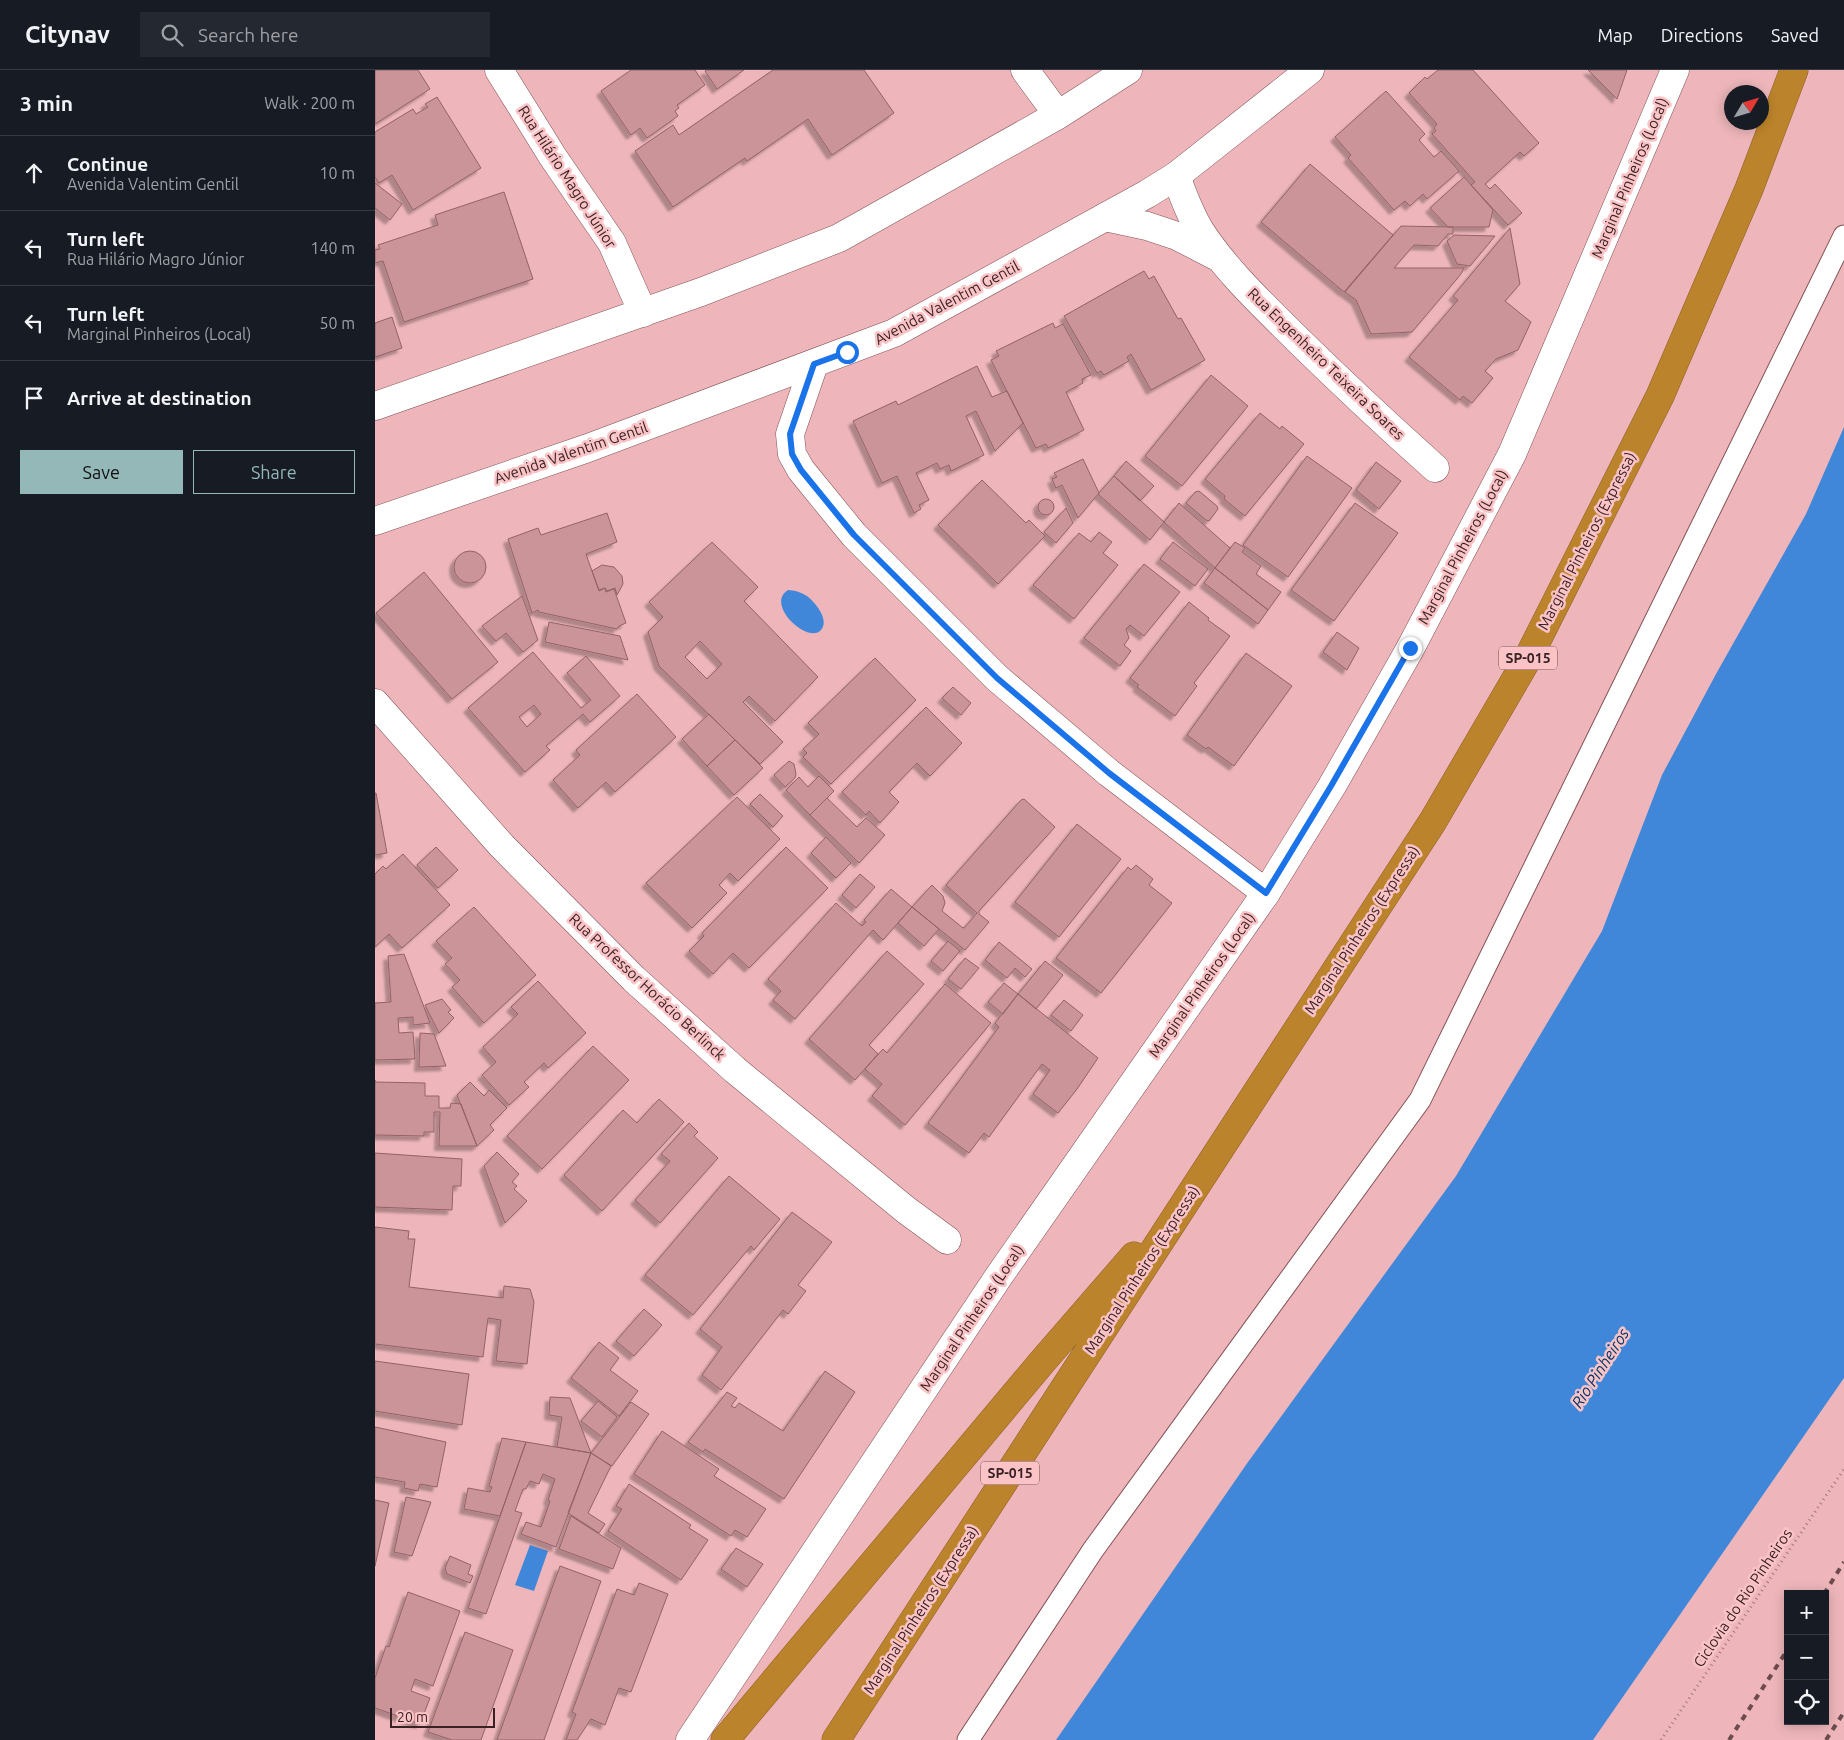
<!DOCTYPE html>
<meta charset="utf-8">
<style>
:root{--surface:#171b24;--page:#242831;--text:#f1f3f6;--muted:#9ea1a6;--line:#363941;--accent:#94b7b8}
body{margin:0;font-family:Ubuntu,sans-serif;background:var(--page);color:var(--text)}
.controls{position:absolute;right:15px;bottom:15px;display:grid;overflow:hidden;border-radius:0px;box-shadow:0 2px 12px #0003}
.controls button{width:45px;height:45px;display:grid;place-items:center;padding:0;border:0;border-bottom:1px solid var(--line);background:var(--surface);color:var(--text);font:25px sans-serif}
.compass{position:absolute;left:1349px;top:15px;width:45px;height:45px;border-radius:50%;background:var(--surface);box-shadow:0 2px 12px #0003;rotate:52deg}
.scale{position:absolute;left:15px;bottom:12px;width:105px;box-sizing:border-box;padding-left:5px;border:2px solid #382224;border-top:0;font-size:14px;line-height:18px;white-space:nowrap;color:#382224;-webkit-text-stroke:4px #fbc3c6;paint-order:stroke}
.stop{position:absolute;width:15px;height:15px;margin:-11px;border:4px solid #1a73e8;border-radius:50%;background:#fff}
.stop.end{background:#1a73e8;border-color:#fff;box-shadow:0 1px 5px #0008}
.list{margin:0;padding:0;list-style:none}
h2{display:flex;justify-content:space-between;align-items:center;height:65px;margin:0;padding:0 20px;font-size:21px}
h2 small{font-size:16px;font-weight:400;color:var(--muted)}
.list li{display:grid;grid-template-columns:32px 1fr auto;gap:15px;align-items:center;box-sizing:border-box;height:75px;padding:0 20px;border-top:1px solid var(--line)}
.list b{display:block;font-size:19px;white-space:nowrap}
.list p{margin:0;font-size:16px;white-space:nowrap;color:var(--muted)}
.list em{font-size:16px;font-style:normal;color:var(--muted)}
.actions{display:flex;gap:10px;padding:15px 20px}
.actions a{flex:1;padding:11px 0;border:1px solid var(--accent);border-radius:0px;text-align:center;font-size:18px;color:var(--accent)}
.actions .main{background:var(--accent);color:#111}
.icon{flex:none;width:28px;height:28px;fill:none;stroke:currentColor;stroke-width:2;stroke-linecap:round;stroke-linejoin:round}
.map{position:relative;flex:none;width:1469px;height:1670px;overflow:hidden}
header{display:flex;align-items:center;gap:30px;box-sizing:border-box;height:70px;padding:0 25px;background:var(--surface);border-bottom:1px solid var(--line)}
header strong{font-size:24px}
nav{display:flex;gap:28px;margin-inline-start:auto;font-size:18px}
.search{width:350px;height:45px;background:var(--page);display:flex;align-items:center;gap:12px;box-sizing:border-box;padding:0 18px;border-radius:0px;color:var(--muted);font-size:19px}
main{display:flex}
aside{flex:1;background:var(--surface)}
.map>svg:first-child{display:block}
.water{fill:#4187d9}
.building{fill:#ca9498;stroke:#946267;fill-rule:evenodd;filter:url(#shadow)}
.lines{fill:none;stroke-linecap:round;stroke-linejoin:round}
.lane-casing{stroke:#835357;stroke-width:23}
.street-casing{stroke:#835357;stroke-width:29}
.secondary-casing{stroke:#835357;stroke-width:29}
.highway-casing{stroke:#8d6129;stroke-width:29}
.path{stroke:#a2787b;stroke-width:3;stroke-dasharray:1 4;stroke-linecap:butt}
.lane{stroke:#fff;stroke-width:21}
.street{stroke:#fff;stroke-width:28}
.secondary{stroke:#fff;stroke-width:28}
.highway{stroke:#bb832b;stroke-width:28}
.rail{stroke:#6c4c4f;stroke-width:4;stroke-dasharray:6 6;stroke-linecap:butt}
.route{stroke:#1a73e8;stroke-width:6}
.labels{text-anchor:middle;stroke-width:5;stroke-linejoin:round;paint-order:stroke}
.shield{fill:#fbc3c6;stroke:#725255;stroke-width:1}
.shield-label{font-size:14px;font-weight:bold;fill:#382224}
.street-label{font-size:15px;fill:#382224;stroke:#fbc3c6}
.water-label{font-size:16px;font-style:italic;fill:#013569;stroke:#fbc3c6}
</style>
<header>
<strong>Citynav</strong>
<div class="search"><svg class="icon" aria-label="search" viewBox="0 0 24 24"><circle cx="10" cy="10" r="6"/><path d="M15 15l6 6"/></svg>Search here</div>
<nav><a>Map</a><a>Directions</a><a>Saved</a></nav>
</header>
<main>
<aside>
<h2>3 min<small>Walk · 200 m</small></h2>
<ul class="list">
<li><svg class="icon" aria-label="ahead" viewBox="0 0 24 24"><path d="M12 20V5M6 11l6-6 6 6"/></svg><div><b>Continue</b><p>Avenida Valentim Gentil</p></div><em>10 m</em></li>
<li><svg class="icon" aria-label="left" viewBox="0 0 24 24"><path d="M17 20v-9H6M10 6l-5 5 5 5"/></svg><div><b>Turn left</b><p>Rua Hilário Magro Júnior</p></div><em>140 m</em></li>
<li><svg class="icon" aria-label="left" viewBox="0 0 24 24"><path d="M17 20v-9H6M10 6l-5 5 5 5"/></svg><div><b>Turn left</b><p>Marginal Pinheiros (Local)</p></div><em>50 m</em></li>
<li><svg class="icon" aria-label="arrive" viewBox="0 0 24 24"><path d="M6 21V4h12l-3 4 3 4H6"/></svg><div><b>Arrive at destination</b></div></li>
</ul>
<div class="actions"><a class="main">Save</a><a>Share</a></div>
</aside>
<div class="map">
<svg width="1469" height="1670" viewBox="0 0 1469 1670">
<defs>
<filter id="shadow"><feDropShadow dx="-4.5" dy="4.5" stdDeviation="1" flood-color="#0004"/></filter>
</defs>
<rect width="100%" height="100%" fill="#eeb6ba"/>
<path class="water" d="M1469 357V1308L1218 1670H681L873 1392 1081 1106 1227 861 1287 705 1341 604 1431 444Z
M413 520C419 520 426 522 432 526 440 532 456 551 445 561 431 573 390 534 413 520Z
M155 1475 173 1481 159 1521 140 1515Z"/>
<path class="building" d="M0 0H43L55 19 0 54Z
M256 0H320L330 15 302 35 304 38 300 41 303 46 272 68 265 58 256 65 226 21Z
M332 0H369L342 19 330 1Z
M398 0H489L519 43 457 85 433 49 372 91 370 88 298 137 260 81 298 55 304 65Z
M1063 0H1098L1164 73 1149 86 1145 82 1110 114 1115 119 1120 114 1147 143 1133 155 1096 115 1100 112 1057 64 1061 61 1059 58 1062 54 1034 23 1050 7 1052 9Z
M1213 0H1252L1242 29Z
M1011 21 1050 64 1044 70 1059 87 1066 81 1084 101 1052 129 1048 124 1035 136 1030 131 1019 140 973 88 976 85 960 67Z
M62 27 106 98 38 140 17 105 4 113 0 107V62L38 39 41 44 53 37 50 34Z
M935 94 1018 165 969 222 886 152Z
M1089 107 1118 140 1114 157H1073L1055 138Z
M0 113 27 134 15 150 0 138Z
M129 122 158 209 29 252 8 191 0 193V180L5 179 3 175 63 155 60 145Z
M1026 156 1078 157V164H1073L1063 176 1039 175 1019 198H1089L1086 204 1037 262 996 264 981 230 970 222Z
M1135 158 1145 214 1130 231 1156 252 1143 280 1121 289 1110 301 1118 308 1097 333 1088 326 1085 330 1034 287 1083 230 1078 226Z
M1079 165 1120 166 1095 196 1082 194 1072 171Z
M769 201 774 209 779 206 803 249 806 248 830 290 776 320 756 284 752 287 754 291 729 305 726 301 722 303 689 246Z
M17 247 27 278 0 287V253Z
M678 253 680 258 688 254 716 305 707 309 708 313 691 322 709 360 673 378 671 374 661 378 616 290 624 286 621 281Z
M602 296 617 327 632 321 648 353 620 381 601 341 591 346 609 385 576 401 574 395 565 399 562 393 541 403 554 430 544 435 546 439 539 443 522 406 507 413 478 351 521 331 523 335Z
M836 305 873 336 807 416 770 386Z
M885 343 905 359 907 356 929 374 870 446 849 429 850 426 830 409Z
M932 386 977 418 913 507 868 475Z
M708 389 724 423 703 448 687 415 681 418 677 409 682 407 679 403Z
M751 391 779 416 765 431 739 406Z
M1001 392 1026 411 1004 439 981 420Z
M739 406 789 452 775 470 723 424Z
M607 410 651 453 654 450 670 466 623 514 563 455Z
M824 421 842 436 843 439 834 451 831 450 811 433 820 422Z
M663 437a8 8 0 1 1 16 0a8 8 0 1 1-16 0Z
M804 433 855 478 840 498 789 452Z
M980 433 1023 463 959 551 916 520Z
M691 438 698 453 681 473 669 462Z
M232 443 242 472 211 484 224 521 230 518 231 522 239 519 251 553 244 556 242 559 164 542 163 540 157 543 133 469 163 458 166 465Z
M724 462 737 472 728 483 743 495 699 549 658 515 704 463 716 472Z
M337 472 383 517 369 531 443 607 400 651 374 626 368 632 408 672 385 694 284 596 273 562 288 547 274 532ZM325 571 347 594 332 609 310 587Z
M798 472 833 499 820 516 785 489Z
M860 472 870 478 867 482 886 496 881 504 906 522 893 540 840 498Z
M79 497a16 16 0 1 1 32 0a16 16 0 1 1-32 0Z
M769 494 805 522 769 566 755 555 751 559 754 568 749 575 756 581 745 596 709 568Z
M227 495 239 497 247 506 248 514 242 525 240 518 232 521 230 518 224 520 217 501Z
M840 498 893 540 883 554 829 513Z
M49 502 123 592 77 629 1 543Z
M147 526 163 570 148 582 131 563 121 571 107 556Z
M814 532 834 548 833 550 855 566 819 613 822 616 800 646 762 617 764 615 755 608Z
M174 552 245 566 253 590 170 572Z
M962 562 984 578 972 600 948 582Z
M158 582 206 638 216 630 192 603 211 586 245 626 215 652 208 644 171 676 175 680 150 702 93 638ZM159 635 166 644 152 657 144 647Z
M871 583 917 616 859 696 833 677 831 679 812 665Z
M500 588 541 630 456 714 428 687 432 683 428 679 444 664 433 653Z
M578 617 596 633 586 645 567 628Z
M262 624 301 667 240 722 231 712 203 738 178 710 205 685 201 680Z
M551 637 587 673 555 706 542 693 514 722 524 732 505 753 494 741 491 745 467 722Z
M334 644 360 670 332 696 307 669Z
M360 670 388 698 359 725 332 696Z
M414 691 419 694 421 704 420 708 410 717 399 705Z
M444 706 459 721 435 745 411 720 424 707 433 717Z
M0 723H1L12 783 0 785Z
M385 724 408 746 398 757 375 734Z
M362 727 405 769 363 811 355 803 344 815 352 823 317 858 271 813Z
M452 728 482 757 491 748 510 765 484 793 435 745Z
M649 729 680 757 604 841V844L614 852 590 880 537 837 557 815 568 826 570 833 567 841 588 858 590 857 602 843 571 815 646 730Z
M702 754 746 789 684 867 640 832Z
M451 767 476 793 461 808 436 783Z
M61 777 83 800 63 818 42 795Z
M411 777 453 818 374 898 358 883 338 904 314 881 329 866 327 863Z
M28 784 75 835 27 878 14 864 0 877V804L8 796 11 799Z
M761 795 778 809 774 815 797 833 726 923 681 888 753 797 756 800Z
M485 804 500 817 481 838 467 825Z
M516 819 537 837 508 870 498 860 420 949 398 930 406 921 393 909 461 833 487 856 491 852 489 850Z
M99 837 161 905 109 953 77 917 85 910 70 894 77 888 61 871Z
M537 837 564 859 549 876 523 853Z
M573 871 585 881 568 901 556 891Z
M624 872 657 899 650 907 640 898 632 908 610 890Z
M512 881 549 914 494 975 503 984 480 1010 434 969Z
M29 884 55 953 38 955V947L23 948 24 963 38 962 40 989 0 990V933L16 932 13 886Z
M590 888 604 898 586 919 573 909Z
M670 891 688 905 661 939 643 924Z
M163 911 211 963 173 998 169 993 149 1012 154 1017 134 1035 107 1005 121 992 108 977 143 944 136 937Z
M629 913 643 924 628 944 613 932Z
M570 914 616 953 530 1055 497 1026 507 1014 490 999 508 979 512 983Z
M643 924 723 988 702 1019 683 1043 658 1024 675 1000 667 994 614 1067 609 1063 594 1083 553 1053 624 957 620 953Z
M67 929 76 940 73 942 79 948 64 963 50 935Z
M689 930 708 945 696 961 676 945Z
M45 963 59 964 71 996 44 997Z
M218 976 254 1010 167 1099 132 1066Z
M0 1010V1012L50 1013V1026H64V1038H75L76 1033 86 1034 102 1076H64L65 1042H59V1062H49V1066L0 1065Z
M95 1012 109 1026 114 1020 132 1038 115 1055 119 1060 102 1076 82 1025Z
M284 1029 309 1052 227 1141 189 1105 248 1040 262 1053Z
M314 1053 323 1062 319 1066 343 1088 285 1153 260 1130 295 1091 286 1084Z
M122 1082 144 1104 137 1112 142 1116 139 1119 152 1131 130 1153 109 1096Z
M0 1083 87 1089 86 1116H78L77 1140 0 1137Z
M354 1106 405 1149 379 1180 376 1176 318 1245 270 1205Z
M417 1142 457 1172 423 1215 431 1221 413 1244 408 1240 346 1320 327 1305 347 1277 325 1259Z
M0 1157 34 1161 33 1169H40L34 1217 128 1228 129 1216 155 1219 159 1232 152 1294 121 1291 126 1250 113 1248 108 1287 0 1274Z
M269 1239 287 1255 259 1286 241 1271Z
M224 1272 244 1288 235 1300 263 1321 244 1346 196 1308Z
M0 1291 94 1304 87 1355 0 1341Z
M450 1301 480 1322 409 1429 330 1379 328 1382 313 1372 352 1322 362 1328 356 1336 360 1338 364 1333 408 1361Z
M175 1327 195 1328 216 1383 182 1377 187 1347 174 1345Z
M223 1331 242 1347 227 1367 206 1351Z
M256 1332 274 1344 237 1396 216 1383Z
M0 1357 71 1372 62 1417 45 1414 43 1421 29 1418 30 1412 0 1407Z
M287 1361 344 1399 339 1406 391 1439 372 1467 360 1460 356 1466 259 1404Z
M127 1368 151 1372 125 1446 89 1439 93 1418 115 1422 117 1417 114 1416Z
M151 1372 216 1383 181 1477 146 1464 151 1452 166 1457 175 1431 173 1430 180 1409 168 1404 164 1414 155 1411 151 1419H148L140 1441 147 1443 111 1544 93 1538Z
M216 1383 236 1396 213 1443 230 1454 224 1463 193 1443Z
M254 1414 316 1455 314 1458 333 1470 306 1510 233 1461 247 1439 241 1436Z
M31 1427 56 1432 37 1486 19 1482Z
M0 1430 14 1433 0 1496Z
M196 1446 246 1478 238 1499 184 1479Z
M361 1478 388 1494 372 1517 346 1499Z
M75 1486 96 1495 93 1504 98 1506 95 1513 72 1504 70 1498Z
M185 1496 226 1511 169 1670H122Z
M264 1513 293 1524 256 1622 244 1618 230 1655 216 1649 202 1670H191L201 1644 197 1642 242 1519 259 1525Z
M33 1522 85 1541 58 1616 40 1609 36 1621 55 1628 45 1654 0 1638V1608L11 1576 14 1577Z
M90 1562 138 1580 106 1670H77L53 1662Z"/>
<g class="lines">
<g class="lane-casing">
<path id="lane" d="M593 1670 718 1480 1045 1030 1469 166"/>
</g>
<g class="street-casing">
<path id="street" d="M124 0 178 87 237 173 268 243
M650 0 683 45
M801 106C808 125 815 145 826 162 853 203 889 236 923 270 968 314 1013 356 1060 398
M730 147 772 156 802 166 841 186
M439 294 415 364 417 384 426 400 479 465 622 608 734 703 891 823
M0 336 326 222 464 168 683 45 753 0
M0 633 127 776 259 909 360 1000 531 1140 572 1170"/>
</g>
<g class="secondary-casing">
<path id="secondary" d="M0 451 213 378 519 263 772 124 801 106 935 0
M315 1670 624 1206 891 823 957 716 1035 579 1137 384 1300 0"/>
</g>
<g class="highway-casing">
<path id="highway" d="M350 1670 667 1292 759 1186
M461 1670 1058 751 1153 588 1285 326 1374 119 1419 0"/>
</g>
<path class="path" d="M1286 1670 1469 1399"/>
<use href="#lane" class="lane"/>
<use href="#street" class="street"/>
<use href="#secondary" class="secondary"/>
<use href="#highway" class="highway"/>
<path class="rail" d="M1449 1524 1469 1492
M1354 1670 1413 1579
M1451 1670 1469 1642"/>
</g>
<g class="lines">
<path class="route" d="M472 282 439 294 415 364 417 384 426 400 479 465 622 608 734 703 891 823 956 716 1035 578"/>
</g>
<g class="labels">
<g class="shield">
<rect x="1124" y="576.5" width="58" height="23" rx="4"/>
<rect x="606" y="1391.5" width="58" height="23" rx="4"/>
</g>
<g class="shield-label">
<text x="1153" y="593">SP-015</text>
<text x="635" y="1408">SP-015</text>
</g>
<g class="street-label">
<text transform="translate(192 107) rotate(57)" y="5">Rua Hilário Magro Júnior</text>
<text transform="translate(1255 108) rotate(-67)" y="5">Marginal Pinheiros (Local)</text>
<text transform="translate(572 233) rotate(-28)" y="5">Avenida Valentim Gentil</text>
<text transform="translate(951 294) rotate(44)" y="5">Rua Engenheiro Teixeira Soares</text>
<text transform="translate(196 383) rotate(-19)" y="5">Avenida Valentim Gentil</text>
<text transform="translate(1212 471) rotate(-63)" y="5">Marginal Pinheiros (Expressa)</text>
<text transform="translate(1088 477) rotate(-62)" y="5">Marginal Pinheiros (Local)</text>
<text transform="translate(987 860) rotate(-57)" y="5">Marginal Pinheiros (Expressa)</text>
<text transform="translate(827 915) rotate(-55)" y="5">Marginal Pinheiros (Local)</text>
<text transform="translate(272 917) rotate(43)" y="5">Rua Professor Horácio Berlinck</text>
<text transform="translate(767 1200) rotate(-57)" y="5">Marginal Pinheiros (Expressa)</text>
<text transform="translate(597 1248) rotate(-56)" y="5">Marginal Pinheiros (Local)</text>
<text transform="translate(1368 1528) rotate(-56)" y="5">Ciclovia do Rio Pinheiros</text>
<text transform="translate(546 1540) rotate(-57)" y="5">Marginal Pinheiros (Expressa)</text>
</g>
<g class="water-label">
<text transform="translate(1225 1298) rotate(-57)" y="6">Rio Pinheiros</text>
</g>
</g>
</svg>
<div class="controls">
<button>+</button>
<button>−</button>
<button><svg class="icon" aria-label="locate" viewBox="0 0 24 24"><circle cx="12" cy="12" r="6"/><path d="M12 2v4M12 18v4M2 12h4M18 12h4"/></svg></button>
</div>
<svg class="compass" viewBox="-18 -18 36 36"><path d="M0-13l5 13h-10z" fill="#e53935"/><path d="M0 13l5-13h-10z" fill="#9ea1a6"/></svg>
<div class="scale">20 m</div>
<div class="stop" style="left:472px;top:282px"></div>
<div class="stop end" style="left:1035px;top:578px"></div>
</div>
</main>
